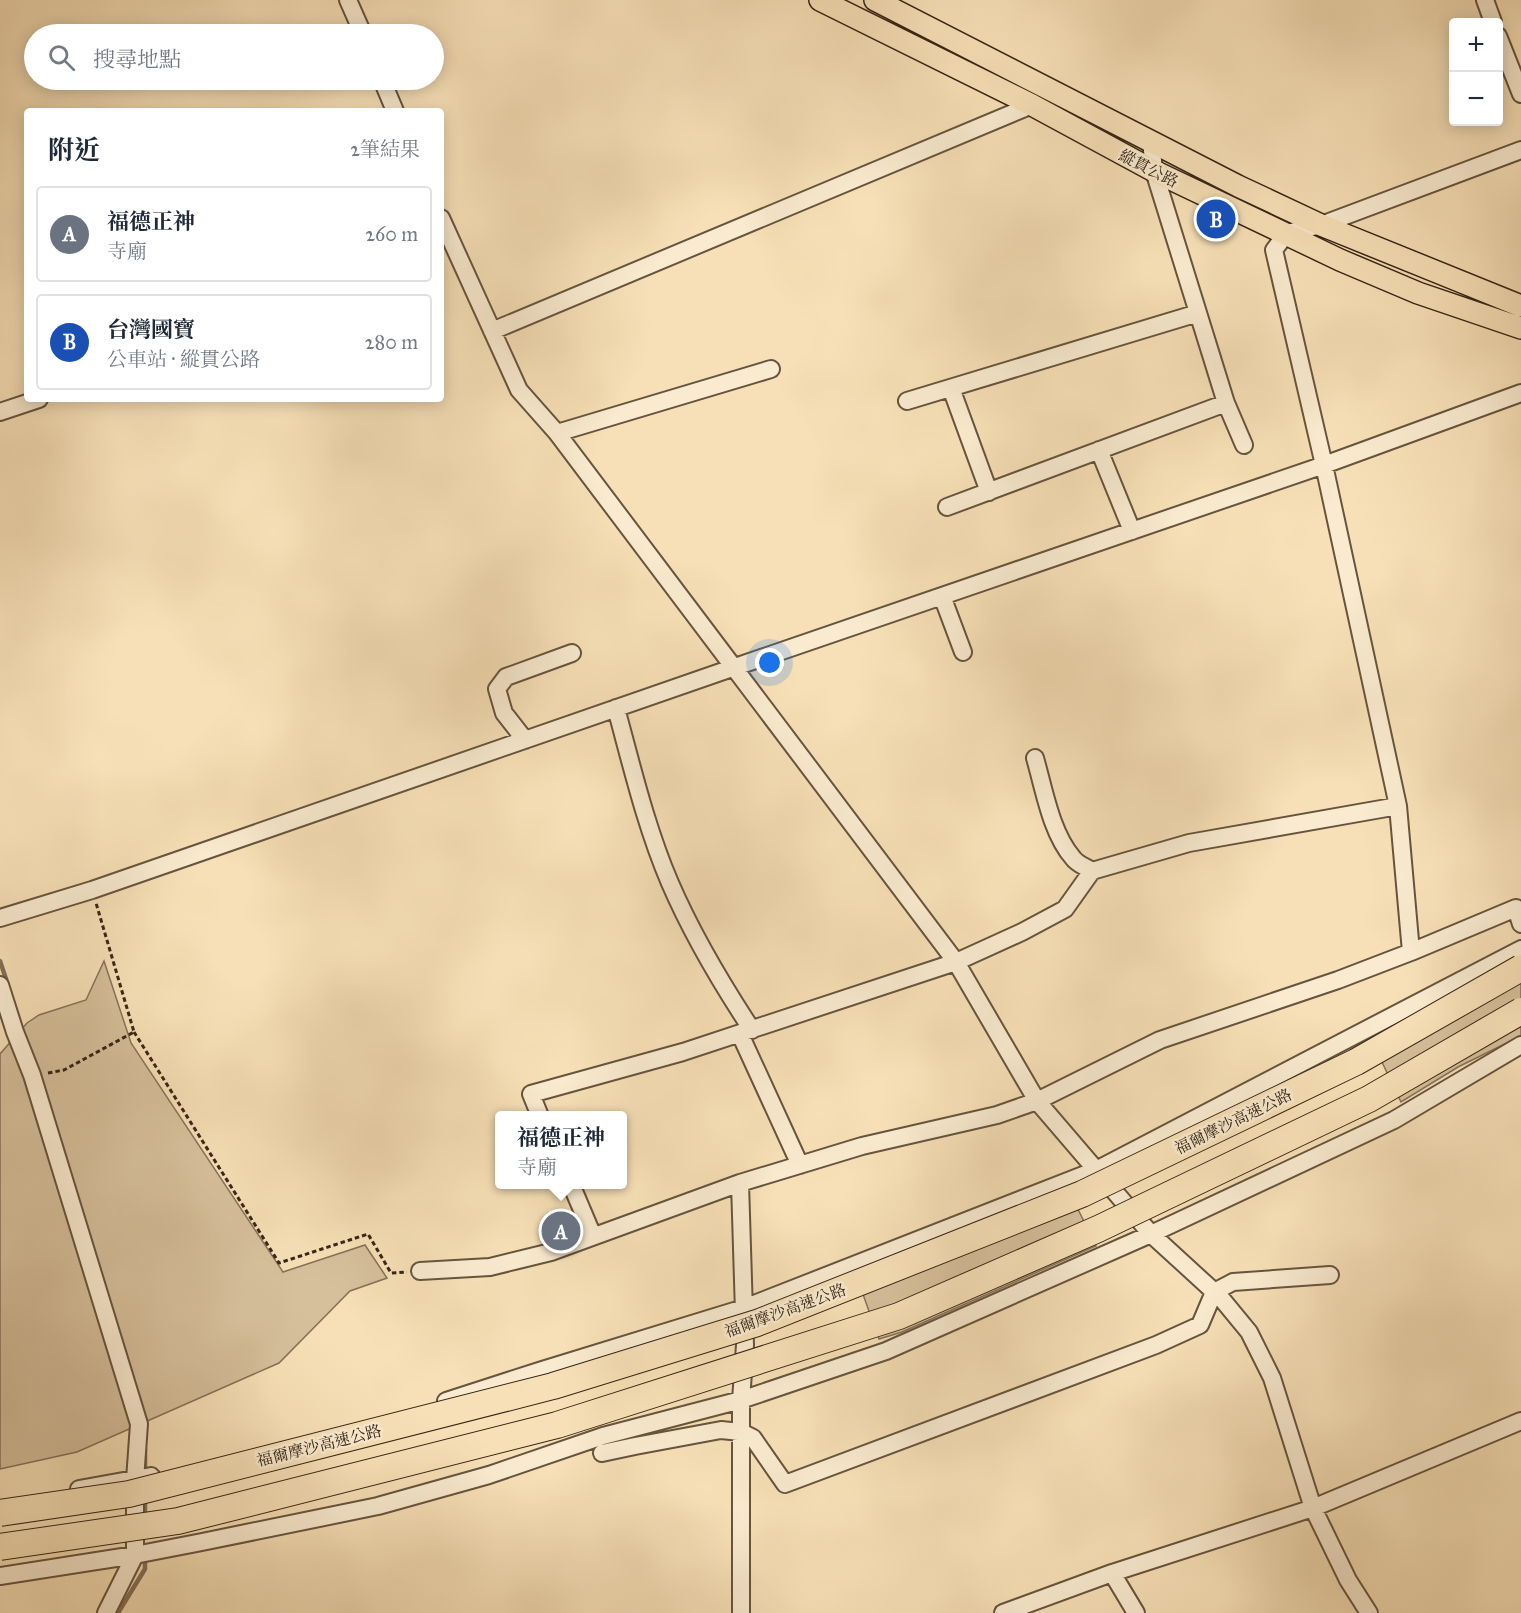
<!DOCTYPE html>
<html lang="zh-TW">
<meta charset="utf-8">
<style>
:root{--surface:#fff;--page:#f2f2f3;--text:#1f2937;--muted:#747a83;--line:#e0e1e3;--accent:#7c3aed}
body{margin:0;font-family:"IM FELL Great Primer","Noto Serif TC",serif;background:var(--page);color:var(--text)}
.controls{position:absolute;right:18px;top:18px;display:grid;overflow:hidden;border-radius:6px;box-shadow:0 3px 15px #0003}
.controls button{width:54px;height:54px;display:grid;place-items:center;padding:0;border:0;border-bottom:2px solid var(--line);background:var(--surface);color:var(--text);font:30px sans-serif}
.you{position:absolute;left:770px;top:663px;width:21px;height:21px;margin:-15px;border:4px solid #fff;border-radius:50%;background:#1a73e8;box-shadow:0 0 0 9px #1a73e833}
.badge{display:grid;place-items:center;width:39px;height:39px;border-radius:50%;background:var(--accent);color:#fff;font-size:20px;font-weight:700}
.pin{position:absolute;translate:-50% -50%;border:3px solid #fff;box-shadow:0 2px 6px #0006}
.popup{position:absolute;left:495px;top:1111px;width:132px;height:78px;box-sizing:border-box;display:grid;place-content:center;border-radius:6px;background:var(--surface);filter:drop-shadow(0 2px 4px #0005);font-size:20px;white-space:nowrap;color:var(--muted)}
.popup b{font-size:22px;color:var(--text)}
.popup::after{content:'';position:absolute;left:50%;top:100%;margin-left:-12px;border:12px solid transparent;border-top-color:var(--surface)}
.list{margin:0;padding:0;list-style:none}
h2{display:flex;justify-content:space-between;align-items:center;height:78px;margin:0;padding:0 24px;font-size:26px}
h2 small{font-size:20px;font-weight:400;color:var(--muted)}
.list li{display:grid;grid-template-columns:39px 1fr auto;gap:18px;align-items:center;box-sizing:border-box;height:96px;margin:0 12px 12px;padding:0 12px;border:2px solid var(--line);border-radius:6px}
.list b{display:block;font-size:22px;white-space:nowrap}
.list p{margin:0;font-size:20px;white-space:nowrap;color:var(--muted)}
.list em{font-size:20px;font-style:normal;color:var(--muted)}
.icon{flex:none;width:33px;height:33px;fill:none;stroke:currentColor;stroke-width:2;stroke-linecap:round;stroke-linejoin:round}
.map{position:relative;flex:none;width:1521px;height:1613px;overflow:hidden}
.search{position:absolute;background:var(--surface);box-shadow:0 3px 15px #0003;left:24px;top:24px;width:420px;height:66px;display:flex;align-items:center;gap:15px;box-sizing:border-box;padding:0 21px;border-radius:33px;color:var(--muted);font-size:22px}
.panel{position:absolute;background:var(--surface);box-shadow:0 3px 15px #0003;left:24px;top:108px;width:420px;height:294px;border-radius:6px}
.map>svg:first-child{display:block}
.green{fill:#d6c09c;stroke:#867259;stroke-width:1.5}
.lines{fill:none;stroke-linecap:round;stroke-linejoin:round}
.stream{stroke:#836f56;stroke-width:4.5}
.minor-casing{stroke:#67543e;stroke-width:20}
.major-casing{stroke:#372516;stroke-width:24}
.path{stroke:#372516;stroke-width:3;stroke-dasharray:4.5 3;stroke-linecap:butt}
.minor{stroke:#faebd0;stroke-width:16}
.major{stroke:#f7e0b7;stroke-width:21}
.highway-bridge-casing{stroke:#372516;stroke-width:28;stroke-linecap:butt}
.highway-bridge{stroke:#f7e0b7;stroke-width:26}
.labels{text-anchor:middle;stroke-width:5;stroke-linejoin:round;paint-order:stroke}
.street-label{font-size:16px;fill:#372516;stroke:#faebd0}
</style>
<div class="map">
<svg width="1521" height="1613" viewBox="0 0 1521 1613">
<rect width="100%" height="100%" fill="#f7e0b7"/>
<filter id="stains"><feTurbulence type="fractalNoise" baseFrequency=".00333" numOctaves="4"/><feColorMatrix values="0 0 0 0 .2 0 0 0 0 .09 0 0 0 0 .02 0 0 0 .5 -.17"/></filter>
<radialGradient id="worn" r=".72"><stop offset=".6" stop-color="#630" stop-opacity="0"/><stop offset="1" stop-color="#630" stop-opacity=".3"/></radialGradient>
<path class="green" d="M1521 956V1036L1458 1067 1401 1102 1371 1039Z
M104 961 131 1043 283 1272 365 1245 387 1278 350 1291 279 1363 77 1452 0 1469V1054L27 1023 39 1015 86 1000Z
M1068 1189 1096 1246 902 1332 879 1339 855 1272Z"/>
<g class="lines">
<path class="stream" d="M0 961 7 982
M145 1474V1449
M145 1519V1497
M118 1613 145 1569V1557"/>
<g class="minor-casing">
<path id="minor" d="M348 0 363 34
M1485 0 1493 22
M1498 36 1521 94
M382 80 395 111
M1151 140 1154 171 1226 403 1244 445
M441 218 519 390 557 433 956 962 1037 1101 1151 1234 1221 1298 1249 1332 1272 1378 1313 1508 1348 1580 1369 1613
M492 331 1032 105
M951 388 989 492
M907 401 1198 313
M0 412 39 399
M557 433 771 369
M1099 450 1132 531
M947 507 1226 403
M942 596 963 652
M616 708C632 767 646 827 670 883 692 934 721 983 752 1030
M525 740 504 713 497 689 506 677 572 653
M1035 758C1044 789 1051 833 1073 858 1077 864 1086 867 1092 871
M0 918 92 890 735 667 1324 465 1521 393
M1411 952 1398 806 1324 465 1274 250 1287 233 1321 225 1521 150
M0 985 15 1032 32 1075 139 1424 135 1480V1555L106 1613
M740 1034 800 1165
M540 1116 531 1094 683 1052 956 962 1022 932 1065 909 1092 871 1189 843 1398 806
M740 1183 745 1345 741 1400V1613
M571 1184 593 1236
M420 1271 490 1267 551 1252 740 1183 862 1146 997 1115 1037 1101 1160 1040 1338 980 1411 952 1516 908 1521 924
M446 1401 542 1370 744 1308 1096 1170 1521 949
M602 1453 635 1446 721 1430 741 1432 753 1438 785 1484 1156 1345 1200 1325 1214 1292 1233 1282 1330 1275
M79 1489 151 1476
M1112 1573 1136 1613
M0 1576 135 1555 202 1542 378 1506 489 1475 603 1436 741 1400 886 1351 1151 1234 1394 1120 1521 1045
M1003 1613 1112 1573 1313 1508 1521 1421"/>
</g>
<g class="major-casing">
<path id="major" d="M820 0 1032 105 1154 171 1340 260 1418 293 1521 328
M875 0 1238 186 1321 225 1521 306"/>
</g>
<path class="path" d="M134 1032 279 1263 368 1234 391 1273 407 1272
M48 1073 64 1070 134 1032 96 903"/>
<use href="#minor" class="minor"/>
<use href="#major" class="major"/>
<g class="highway-bridge-casing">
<path id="highway-bridge" d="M0 1513 129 1494 553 1386 757 1323 1082 1194 1356 1062 1521 968
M0 1547 178 1521 557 1425 899 1316 1098 1229 1369 1099 1521 1011"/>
</g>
<use href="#highway-bridge" class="highway-bridge"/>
</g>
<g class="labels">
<g class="street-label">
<text transform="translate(1149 168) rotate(27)" y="6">縱貫公路</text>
<text transform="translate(1233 1121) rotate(-26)" y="6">福爾摩沙高速公路</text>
<text transform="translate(785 1310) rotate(-20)" y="6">福爾摩沙高速公路</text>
<text transform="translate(319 1445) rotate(-14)" y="6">福爾摩沙高速公路</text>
</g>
</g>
<rect width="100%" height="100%" filter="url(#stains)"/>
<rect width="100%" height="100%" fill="url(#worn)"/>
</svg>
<div class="controls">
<button>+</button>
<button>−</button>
</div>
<div class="you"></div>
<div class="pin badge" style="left:561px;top:1231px;background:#6b7280">A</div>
<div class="popup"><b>福德正神</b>寺廟</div>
<div class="pin badge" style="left:1216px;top:219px;background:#1a4fb4">B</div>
<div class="search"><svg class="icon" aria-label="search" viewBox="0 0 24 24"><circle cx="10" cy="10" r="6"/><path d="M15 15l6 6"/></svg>搜尋地點</div>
<section class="panel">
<h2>附近<small>2筆結果</small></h2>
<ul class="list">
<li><span class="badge" style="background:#6b7280">A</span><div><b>福德正神</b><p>寺廟</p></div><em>260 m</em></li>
<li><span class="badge" style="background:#1a4fb4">B</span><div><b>台灣國寶</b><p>公車站 · 縱貫公路</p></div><em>280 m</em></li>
</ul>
</section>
</div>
